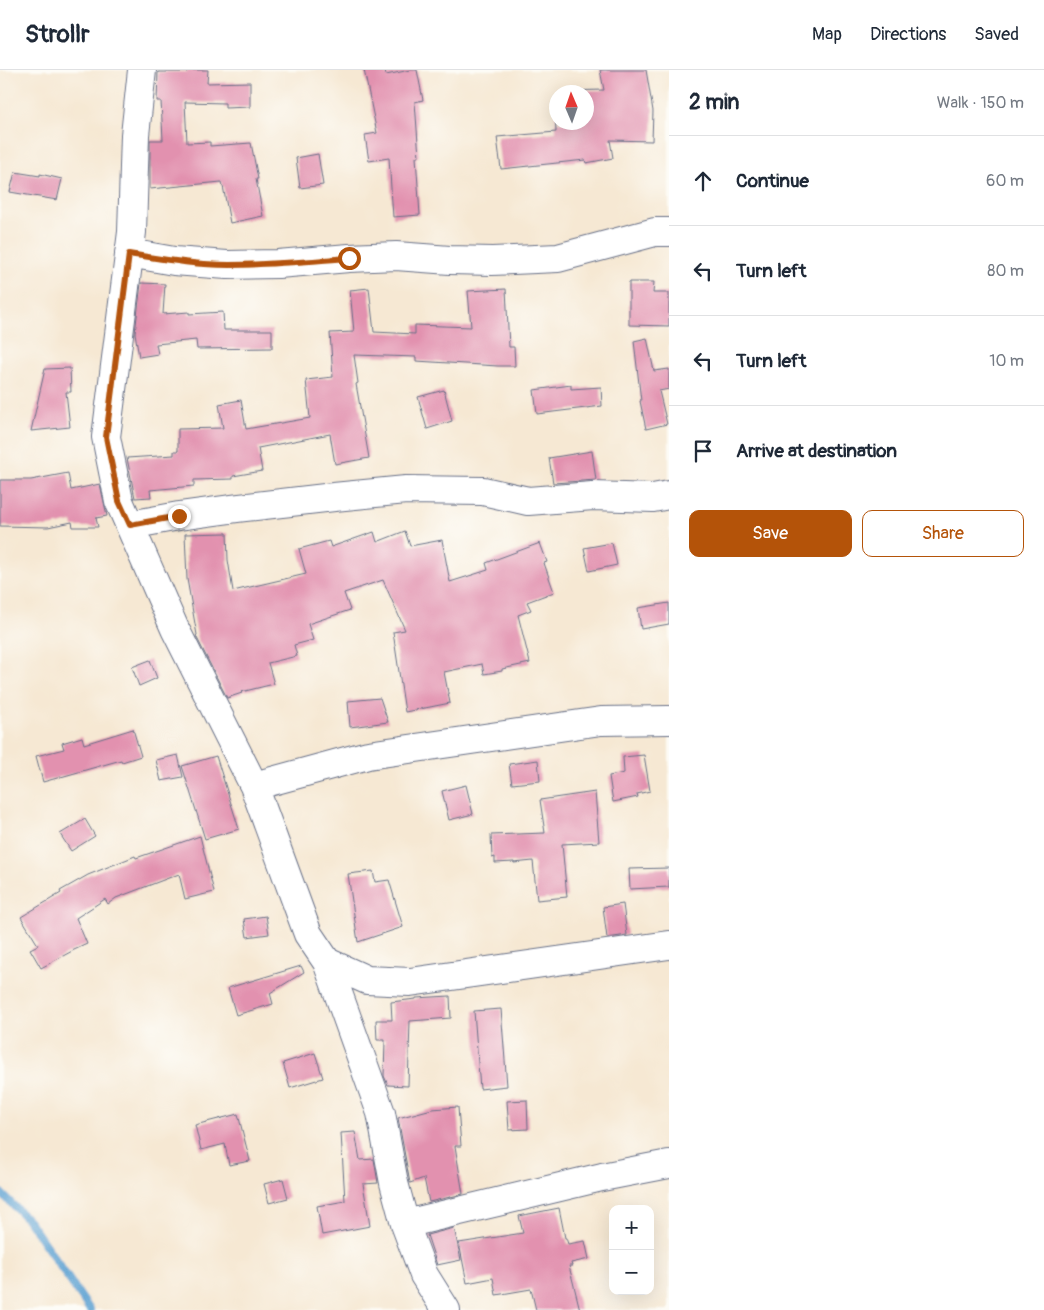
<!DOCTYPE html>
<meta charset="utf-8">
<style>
:root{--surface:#fff;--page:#f6f6f7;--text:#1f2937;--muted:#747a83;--line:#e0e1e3;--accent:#b45309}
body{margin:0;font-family:Pangolin,sans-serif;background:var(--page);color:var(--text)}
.controls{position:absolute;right:15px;bottom:15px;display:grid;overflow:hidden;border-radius:10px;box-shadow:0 5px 20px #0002}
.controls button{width:45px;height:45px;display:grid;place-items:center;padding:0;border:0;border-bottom:1px solid var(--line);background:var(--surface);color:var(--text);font:25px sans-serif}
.compass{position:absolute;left:549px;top:15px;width:45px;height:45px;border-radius:50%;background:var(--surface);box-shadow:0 5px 20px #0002;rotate:358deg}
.stop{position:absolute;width:15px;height:15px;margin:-11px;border:4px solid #b45309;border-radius:50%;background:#fff}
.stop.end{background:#b45309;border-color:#fff;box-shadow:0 1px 5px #0008}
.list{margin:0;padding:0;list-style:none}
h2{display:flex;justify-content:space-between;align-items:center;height:65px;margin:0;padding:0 20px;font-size:21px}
h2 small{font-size:16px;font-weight:400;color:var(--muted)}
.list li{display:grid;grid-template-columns:32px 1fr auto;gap:15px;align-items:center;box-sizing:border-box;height:90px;padding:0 20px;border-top:1px solid var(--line)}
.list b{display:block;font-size:19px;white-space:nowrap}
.list em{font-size:16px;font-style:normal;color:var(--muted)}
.actions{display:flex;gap:10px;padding:15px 20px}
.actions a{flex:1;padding:11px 0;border:1px solid var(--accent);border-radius:10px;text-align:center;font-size:18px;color:var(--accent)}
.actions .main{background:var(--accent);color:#fff}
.icon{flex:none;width:28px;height:28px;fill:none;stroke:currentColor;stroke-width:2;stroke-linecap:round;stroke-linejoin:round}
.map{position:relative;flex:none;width:669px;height:1240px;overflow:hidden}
header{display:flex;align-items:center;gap:30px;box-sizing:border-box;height:70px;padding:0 25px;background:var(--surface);border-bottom:1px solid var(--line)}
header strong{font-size:24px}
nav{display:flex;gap:28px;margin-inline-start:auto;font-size:18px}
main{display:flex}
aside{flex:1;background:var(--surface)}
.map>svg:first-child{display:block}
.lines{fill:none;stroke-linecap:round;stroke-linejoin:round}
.stream{stroke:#5da1d2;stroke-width:8}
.building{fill:#e291af}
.minor-casing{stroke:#687087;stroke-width:30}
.minor{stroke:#fff;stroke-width:28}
.route{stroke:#b45309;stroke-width:6}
</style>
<header>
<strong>Strollr</strong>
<nav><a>Map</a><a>Directions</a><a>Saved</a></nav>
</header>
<main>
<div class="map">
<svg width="669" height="1240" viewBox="0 0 669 1240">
<rect width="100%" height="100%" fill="#fdfcf7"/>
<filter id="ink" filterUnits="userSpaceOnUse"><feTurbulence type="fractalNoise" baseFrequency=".02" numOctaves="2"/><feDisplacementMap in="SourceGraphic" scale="10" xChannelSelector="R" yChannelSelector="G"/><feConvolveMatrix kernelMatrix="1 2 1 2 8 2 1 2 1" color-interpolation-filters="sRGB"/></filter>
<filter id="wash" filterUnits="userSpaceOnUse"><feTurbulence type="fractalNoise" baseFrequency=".0096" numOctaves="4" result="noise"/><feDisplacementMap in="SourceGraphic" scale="20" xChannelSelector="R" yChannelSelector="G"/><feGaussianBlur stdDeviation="1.12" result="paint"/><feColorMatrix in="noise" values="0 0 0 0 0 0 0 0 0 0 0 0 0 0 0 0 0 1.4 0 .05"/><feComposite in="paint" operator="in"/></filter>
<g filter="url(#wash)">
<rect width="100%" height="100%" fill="#f6e8d3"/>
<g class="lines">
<path class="stream" d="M0 1122 29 1151 90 1240"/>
</g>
<g id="blocks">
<path class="building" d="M187 0H208L207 13 250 12V37L225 38V33L185 32 187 73 210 72V76L251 73 258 109H256L263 146 230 153 223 116H222L221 112 150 119V70H163L161 31H157L158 2H187Z
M364 0H385L386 5 410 0H417L423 30 415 32 419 87H416L420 145 393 147 389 88 369 91 365 65 377 63Z
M600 0H646L653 41 652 71 610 70 613 88 586 93 585 90 501 99 497 67 556 62 555 39H556V52H586V22H561V21L604 20Z
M318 84 323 115 300 118 296 88Z
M15 102 40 106V104L62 109 57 130 10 122Z
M629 212H654L653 223H669V256L629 255Z
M141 213 165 214 163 244 189 242V244L223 242 224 260H272V278L197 279 196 270 156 274 158 284 139 287 135 263Z
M369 218 374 262 415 264V255L471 257 468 221 506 219 509 277H514L515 296H498L416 291V287L354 285 358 313 356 314 369 388 335 394 330 364 258 378 262 401 233 406V409L194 410V416L150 420 151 427 135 428 127 388 174 385V381H178V359L223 358 219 334 241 330 246 359 310 348 306 310 333 307 330 263 354 262 350 220Z
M647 268 654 301 669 299V319L659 321 667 354 646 359 640 331H641L634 271Z
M70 298 71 322H66L70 357 31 361 45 299Z
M571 315V319L601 317 602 336 537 344 534 320Z
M444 320 452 351 427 359 418 327Z
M592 381 596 410 553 413 549 388Z
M68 403 71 420 100 414 107 446 96 448 98 457H73L72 452 48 457 0 456V410H31Z
M405 461 410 476 442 470 450 512 488 500 486 493 540 473 547 492 544 493 554 522 527 532 531 540 518 545 530 593 502 599V601L484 604 482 594 444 602 450 633 405 642 393 562 405 560 383 510 344 523 350 540 308 554 313 570 294 575 297 586 268 593 274 614 241 622 242 623 227 628 196 566 197 565 187 509 185 464 227 463 228 490 233 521 306 504 299 479 329 471 331 477 374 462 377 472Z
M612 473 617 495 589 501 584 478Z
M669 533V554L641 559 638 538Z
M150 590 157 608 139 616 132 597Z
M380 628 388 652 350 657 348 631Z
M133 659 141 686 122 692 121 690 43 712 36 686 64 679 62 673 82 667 84 674Z
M178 685 183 707 161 711 156 690Z
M644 685 650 721 637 724 638 727 613 732 609 706 624 703 623 687Z
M216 686 239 759 205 769 182 696Z
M538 690 540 711 512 714 509 694Z
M466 715 473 744 449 750 442 721Z
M595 722 599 772 562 774 567 827 537 830 533 791 514 793V792L495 793V787L492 788 491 765 545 763 540 730Z
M85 749 95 766 71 781 60 764Z
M200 766 214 822 185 829 179 804 116 828 108 834 105 829 76 848 87 874 74 880 41 898 30 879 38 875 21 847 61 823 60 821 88 805 135 786 136 788Z
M669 798V817L630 819 629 799Z
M373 801 375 812 389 810 403 857 358 872 348 804Z
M623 834 627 865 607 868 603 837Z
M266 846 269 864 247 867 244 849Z
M301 896 304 902 270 923 273 934 236 945 228 918Z
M450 926 451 948 410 951 408 1016 388 1015 384 1006 385 970H377L376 950H392L391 932 416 929V928Z
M501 939 507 1016 480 1019 474 941Z
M315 983 323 1008 290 1018 283 993Z
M527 1030 528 1059 509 1060 507 1031Z
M458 1037 461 1076H455L463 1124 429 1132 424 1108 410 1113 398 1048 432 1039Z
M238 1044 250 1091 229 1095 225 1074 201 1080 195 1055Z
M355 1062 360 1090 374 1089 378 1113 363 1114 370 1156 322 1165 317 1136 345 1131 341 1063Z
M283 1109 288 1128 269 1133 264 1114Z
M559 1138 565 1168H566L568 1174 585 1171 589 1189 571 1193 572 1196H569L580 1240H536L531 1219 496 1225 493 1208 467 1213 459 1173 523 1163 519 1146Z
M454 1158 461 1190 437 1195 427 1165Z"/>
</g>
</g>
<g filter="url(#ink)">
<use href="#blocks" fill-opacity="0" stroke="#687087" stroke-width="1"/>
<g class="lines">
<g class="minor-casing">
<path id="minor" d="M142 0 135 65 132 162 106 367 119 431 175 559 254 716 308 864 327 892 367 910 410 912 669 875
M129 183 174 191 227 195 278 194 349 188 396 186 450 190 492 191 558 188 655 162H669
M130 455 179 446 238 438 334 427 406 420 483 421 528 431 593 426 653 428 669 425
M254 716 368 685 601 651 669 650
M327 892 381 1043 394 1113 405 1154 424 1205 446 1240
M405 1154 602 1107 669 1094"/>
</g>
<use href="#minor" class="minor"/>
</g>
</g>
<g class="lines" filter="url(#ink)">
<path class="route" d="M179 446 130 455 119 431 106 367 129 184C162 189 195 195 229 195 269 195 309 191 349 188"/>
</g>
</svg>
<div class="controls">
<button>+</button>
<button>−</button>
</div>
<svg class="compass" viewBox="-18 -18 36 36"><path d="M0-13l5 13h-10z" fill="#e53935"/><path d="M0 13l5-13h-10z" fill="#747a83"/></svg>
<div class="stop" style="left:349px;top:188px"></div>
<div class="stop end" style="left:179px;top:446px"></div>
</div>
<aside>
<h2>2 min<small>Walk · 150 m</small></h2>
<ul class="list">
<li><svg class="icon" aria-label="ahead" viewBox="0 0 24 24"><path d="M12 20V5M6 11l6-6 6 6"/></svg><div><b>Continue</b></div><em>60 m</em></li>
<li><svg class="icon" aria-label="left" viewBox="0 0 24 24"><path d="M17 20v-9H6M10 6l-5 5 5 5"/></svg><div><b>Turn left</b></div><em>80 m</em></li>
<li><svg class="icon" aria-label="left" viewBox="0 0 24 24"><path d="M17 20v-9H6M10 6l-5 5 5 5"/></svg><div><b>Turn left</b></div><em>10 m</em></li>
<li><svg class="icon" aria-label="arrive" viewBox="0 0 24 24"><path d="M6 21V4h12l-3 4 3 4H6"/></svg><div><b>Arrive at destination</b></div></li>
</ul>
<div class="actions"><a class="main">Save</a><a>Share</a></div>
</aside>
</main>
